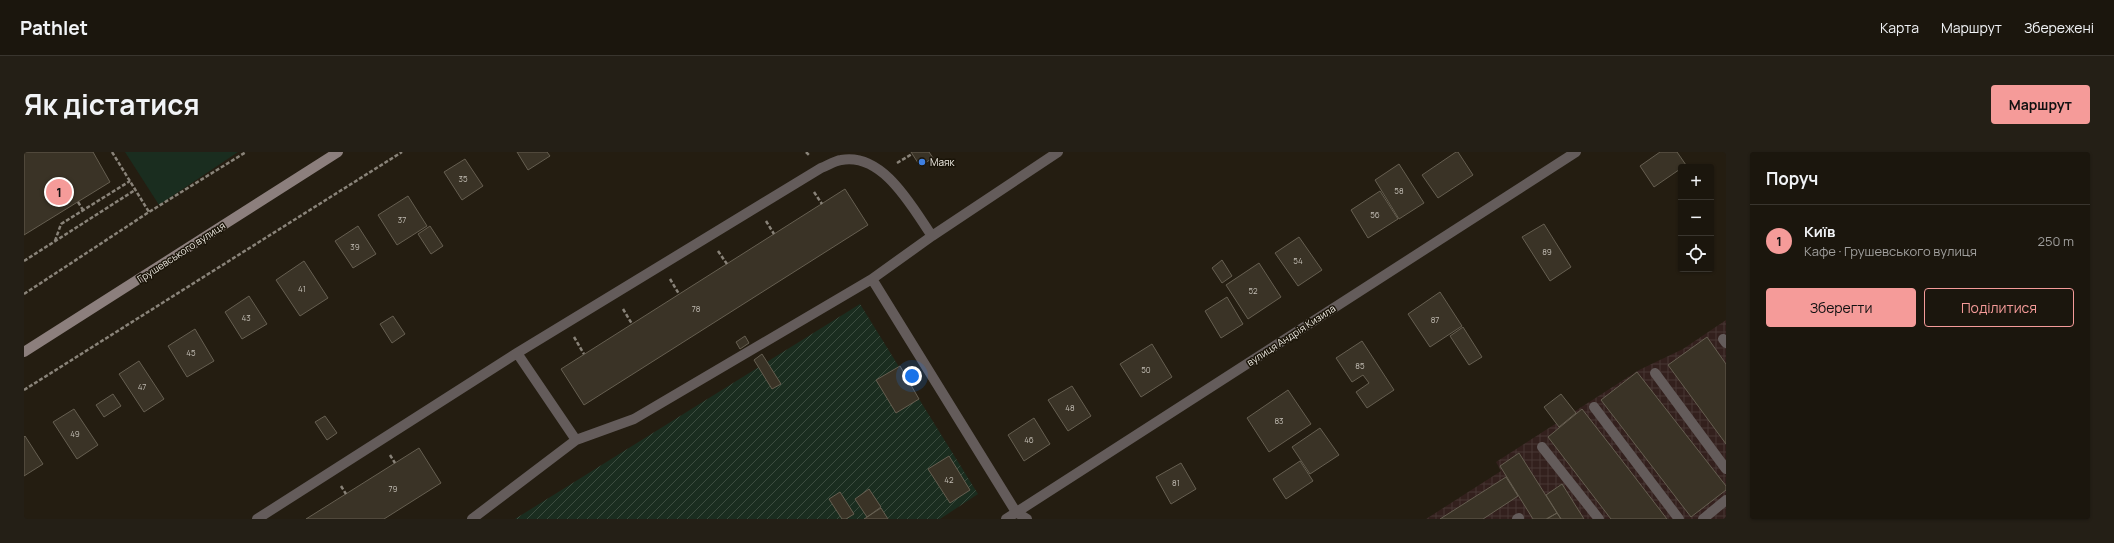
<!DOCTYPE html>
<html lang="uk">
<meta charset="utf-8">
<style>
:root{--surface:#1b160d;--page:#241f16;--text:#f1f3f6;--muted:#a09f9d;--line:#39352e;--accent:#f59b99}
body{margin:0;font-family:Manrope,sans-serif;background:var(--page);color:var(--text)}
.controls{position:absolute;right:12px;top:12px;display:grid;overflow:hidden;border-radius:4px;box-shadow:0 1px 3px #0004}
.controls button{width:36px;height:36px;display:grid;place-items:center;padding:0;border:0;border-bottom:1px solid var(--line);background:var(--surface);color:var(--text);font:20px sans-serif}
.you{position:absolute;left:888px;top:224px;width:14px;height:14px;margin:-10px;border:3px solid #fff;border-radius:50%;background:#1a73e8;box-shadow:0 0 0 6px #1a73e833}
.badge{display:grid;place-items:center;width:26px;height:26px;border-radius:50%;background:var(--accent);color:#111;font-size:13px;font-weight:700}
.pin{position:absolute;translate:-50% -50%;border:2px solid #fff;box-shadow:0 1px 4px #0006}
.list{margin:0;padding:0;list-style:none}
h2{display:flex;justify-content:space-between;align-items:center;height:52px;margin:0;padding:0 16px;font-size:17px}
h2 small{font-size:13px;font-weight:400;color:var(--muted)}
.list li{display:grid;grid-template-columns:26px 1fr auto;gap:12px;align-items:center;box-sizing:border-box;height:72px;padding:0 16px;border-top:1px solid var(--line)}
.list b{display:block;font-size:15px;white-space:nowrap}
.list p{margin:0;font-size:13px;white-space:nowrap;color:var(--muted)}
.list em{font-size:13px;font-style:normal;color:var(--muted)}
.actions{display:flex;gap:8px;padding:12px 16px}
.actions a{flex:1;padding:9px 0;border:1px solid var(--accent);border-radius:4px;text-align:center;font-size:14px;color:var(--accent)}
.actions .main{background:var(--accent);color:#111}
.icon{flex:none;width:22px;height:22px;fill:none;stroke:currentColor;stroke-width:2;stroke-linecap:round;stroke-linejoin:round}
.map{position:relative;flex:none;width:1702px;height:367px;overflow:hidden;border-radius:4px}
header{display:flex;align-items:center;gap:24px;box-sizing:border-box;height:56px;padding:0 20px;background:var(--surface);border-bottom:1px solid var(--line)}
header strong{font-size:19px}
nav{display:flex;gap:22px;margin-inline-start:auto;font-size:14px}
.intro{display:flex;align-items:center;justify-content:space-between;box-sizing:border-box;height:96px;padding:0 24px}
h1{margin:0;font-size:28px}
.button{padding:10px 18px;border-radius:4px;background:var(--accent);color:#111;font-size:14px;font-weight:700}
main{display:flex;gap:24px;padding:0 24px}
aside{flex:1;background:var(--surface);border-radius:4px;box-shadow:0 1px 3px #0004}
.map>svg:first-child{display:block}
.industrial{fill:url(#industrial-grid)}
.grass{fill:#1a2d1f}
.garden{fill:url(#garden-furrows)}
.building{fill:#3a3326;stroke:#665f51}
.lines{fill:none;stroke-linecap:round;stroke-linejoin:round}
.path{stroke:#898379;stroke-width:2.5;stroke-dasharray:4 2;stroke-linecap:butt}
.lane{stroke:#645c5b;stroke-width:10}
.street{stroke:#645c5b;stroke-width:10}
.secondary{stroke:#8c7f7d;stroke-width:10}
.shop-dot{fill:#3f7fe0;stroke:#1a1408;stroke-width:1.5}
.labels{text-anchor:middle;stroke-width:3;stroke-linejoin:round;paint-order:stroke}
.number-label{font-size:8px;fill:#c2bdb4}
.poi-label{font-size:10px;fill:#efebe3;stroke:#1a1408;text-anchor:start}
.street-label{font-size:10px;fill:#efebe3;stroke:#1a1408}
</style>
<header>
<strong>Pathlet</strong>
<nav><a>Карта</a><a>Маршрут</a><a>Збережені</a></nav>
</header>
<div class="intro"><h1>Як дістатися</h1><a class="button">Маршрут</a></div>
<main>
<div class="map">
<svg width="1702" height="367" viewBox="0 0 1702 367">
<defs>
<pattern id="industrial-grid" width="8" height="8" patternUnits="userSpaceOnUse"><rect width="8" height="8" fill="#33201d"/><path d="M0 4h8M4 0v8" fill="none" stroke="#473633"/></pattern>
<pattern id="garden-furrows" width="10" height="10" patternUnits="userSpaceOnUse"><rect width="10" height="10" fill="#1a2d1f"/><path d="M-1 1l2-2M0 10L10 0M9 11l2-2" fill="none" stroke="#3c4c3f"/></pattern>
</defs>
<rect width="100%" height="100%" fill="#241d11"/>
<path class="industrial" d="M1702 168V367H1402L1477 319 1472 310 1615 218 1659 197Z"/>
<path class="grass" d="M101 0H214L135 53Z"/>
<path class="garden" d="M836 152 954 342 916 367H491Z"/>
<path class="building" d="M0 0H69L86 30 0 83Z
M493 0H523L526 4 504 18Z
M887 0H905L909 6 896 14Z
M1432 0H1434L1449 23 1414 46 1398 23Z
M1636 0H1653L1662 13 1630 35 1616 14Z
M441 7 459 34 438 48 420 20Z
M1375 12 1400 51 1375 67 1351 28Z
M821 37 844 73 560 253 537 217Z
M1356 39 1374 67 1344 86 1327 58Z
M384 44 403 74 373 93 354 63Z
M1520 72 1547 115 1526 129 1498 85Z
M334 74 352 102 329 116 311 89Z
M406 74 419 94 407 102 394 82Z
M1275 85 1298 118 1274 134 1251 101Z
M1198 108 1208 124 1198 131 1188 116Z
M280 109 304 146 276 164 252 128Z
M1235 111 1257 145 1224 167 1202 133Z
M1416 140 1438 174 1406 195 1384 162Z
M225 144 243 172 218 187 201 160Z
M1203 145 1219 172 1197 186 1181 159Z
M369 164 381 182 368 191 356 172Z
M1439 175 1458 205 1445 213 1426 184Z
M171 177 190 209 163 225 144 194Z
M721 184 725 191 716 197 712 190Z
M1683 185 1702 212V292L1644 213Z
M1338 189 1370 238 1343 256 1332 240 1345 231 1339 223 1328 230 1312 206Z
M1128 192 1148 225 1117 245 1096 212Z
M738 202 757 232 748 237 730 208Z
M115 209 140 247 120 260 95 222Z
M876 214 895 247 872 261 852 228Z
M1613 220 1702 334V338L1667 365 1577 248Z
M1048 234 1067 264 1044 279 1024 248Z
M1264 238 1287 272 1245 300 1223 266Z
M89 242 97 254 80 265 72 253Z
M1537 242 1552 261 1535 275 1520 255Z
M50 257 74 293 53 307 29 270Z
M1558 257 1593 302 1643 367H1587L1524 285Z
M301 264 313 281 303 288 291 270Z
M1010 266 1026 292 1000 309 984 283Z
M1296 276 1315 303 1286 322 1268 295Z
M1 284 19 312 0 324V285Z
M395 296 417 331 360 367H282Z
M1495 301 1533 361 1522 367H1509L1476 314Z
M925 304 946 338 926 351 904 317Z
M1276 309 1289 329 1262 347 1249 327Z
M1157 311 1172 337 1147 352 1132 325Z
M1482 325 1494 344 1459 367H1416Z
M1538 332 1560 367H1537L1522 343Z
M845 337 857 355 843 365 831 347Z
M816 340 830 362 822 367H818L805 347Z
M857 356 864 367H840Z
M1533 361 1537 367H1523Z"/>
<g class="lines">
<path class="path" d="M88 0 125 60
M782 0 786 4
M873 11 888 2
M790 40 798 52
M54 50 59 58
M742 69 750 82
M31 89 37 72 106 29
M694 99 703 112
M0 109 111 38
M646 127 655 142
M0 142 125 60 222 0
M599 157 608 172
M550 185 560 202
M0 238 378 0
M366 303 371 311
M317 334 322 342"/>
<path class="lane" d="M848 127 992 360 1003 367
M1699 187 1702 191
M493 201 552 288
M1631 221 1702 317
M1570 255 1655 367
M1518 295 1575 367
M233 367 493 201 797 16C803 14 810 9 817 8 859 0 888 55 908 84
M448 367 552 288 610 267 848 127 908 84 1034 0
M1493 367 1495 366
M1679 367 1702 348"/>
<path class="street" d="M982 367 1552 0"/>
<path class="secondary" d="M0 200 314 0"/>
</g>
<circle class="shop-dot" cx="898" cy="10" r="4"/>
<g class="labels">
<g class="number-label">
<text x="439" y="30">35</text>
<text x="1375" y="42">58</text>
<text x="1351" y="66">56</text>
<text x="378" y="71">37</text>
<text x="331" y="98">39</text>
<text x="1523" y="103">89</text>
<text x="1274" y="112">54</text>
<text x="278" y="140">41</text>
<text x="1229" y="142">52</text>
<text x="672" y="160">78</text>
<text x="222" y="169">43</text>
<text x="1411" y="171">87</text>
<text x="167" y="204">45</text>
<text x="1336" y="217">85</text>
<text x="1122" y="221">50</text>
<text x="118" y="238">47</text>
<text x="1046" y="259">48</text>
<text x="1255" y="272">83</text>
<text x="51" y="285">49</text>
<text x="1005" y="291">46</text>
<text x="925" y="331">42</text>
<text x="1152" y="334">81</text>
<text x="369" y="340">79</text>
</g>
<g class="poi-label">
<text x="906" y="14">Маяк</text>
</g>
<g class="street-label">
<text transform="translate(157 100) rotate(-33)" y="4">Грушевського вулиця</text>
<text transform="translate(1267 183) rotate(-33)" y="4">вулиця Андрія Кизила</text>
</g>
</g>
</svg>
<div class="controls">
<button>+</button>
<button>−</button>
<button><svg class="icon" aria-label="locate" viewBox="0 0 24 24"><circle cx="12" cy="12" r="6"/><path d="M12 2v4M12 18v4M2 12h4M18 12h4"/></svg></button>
</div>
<div class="you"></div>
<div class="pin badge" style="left:35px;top:40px">1</div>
</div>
<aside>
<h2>Поруч<small></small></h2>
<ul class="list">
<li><span class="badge">1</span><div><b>Київ</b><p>Кафе · Грушевського вулиця</p></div><em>250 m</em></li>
</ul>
<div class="actions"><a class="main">Зберегти</a><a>Поділитися</a></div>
</aside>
</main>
